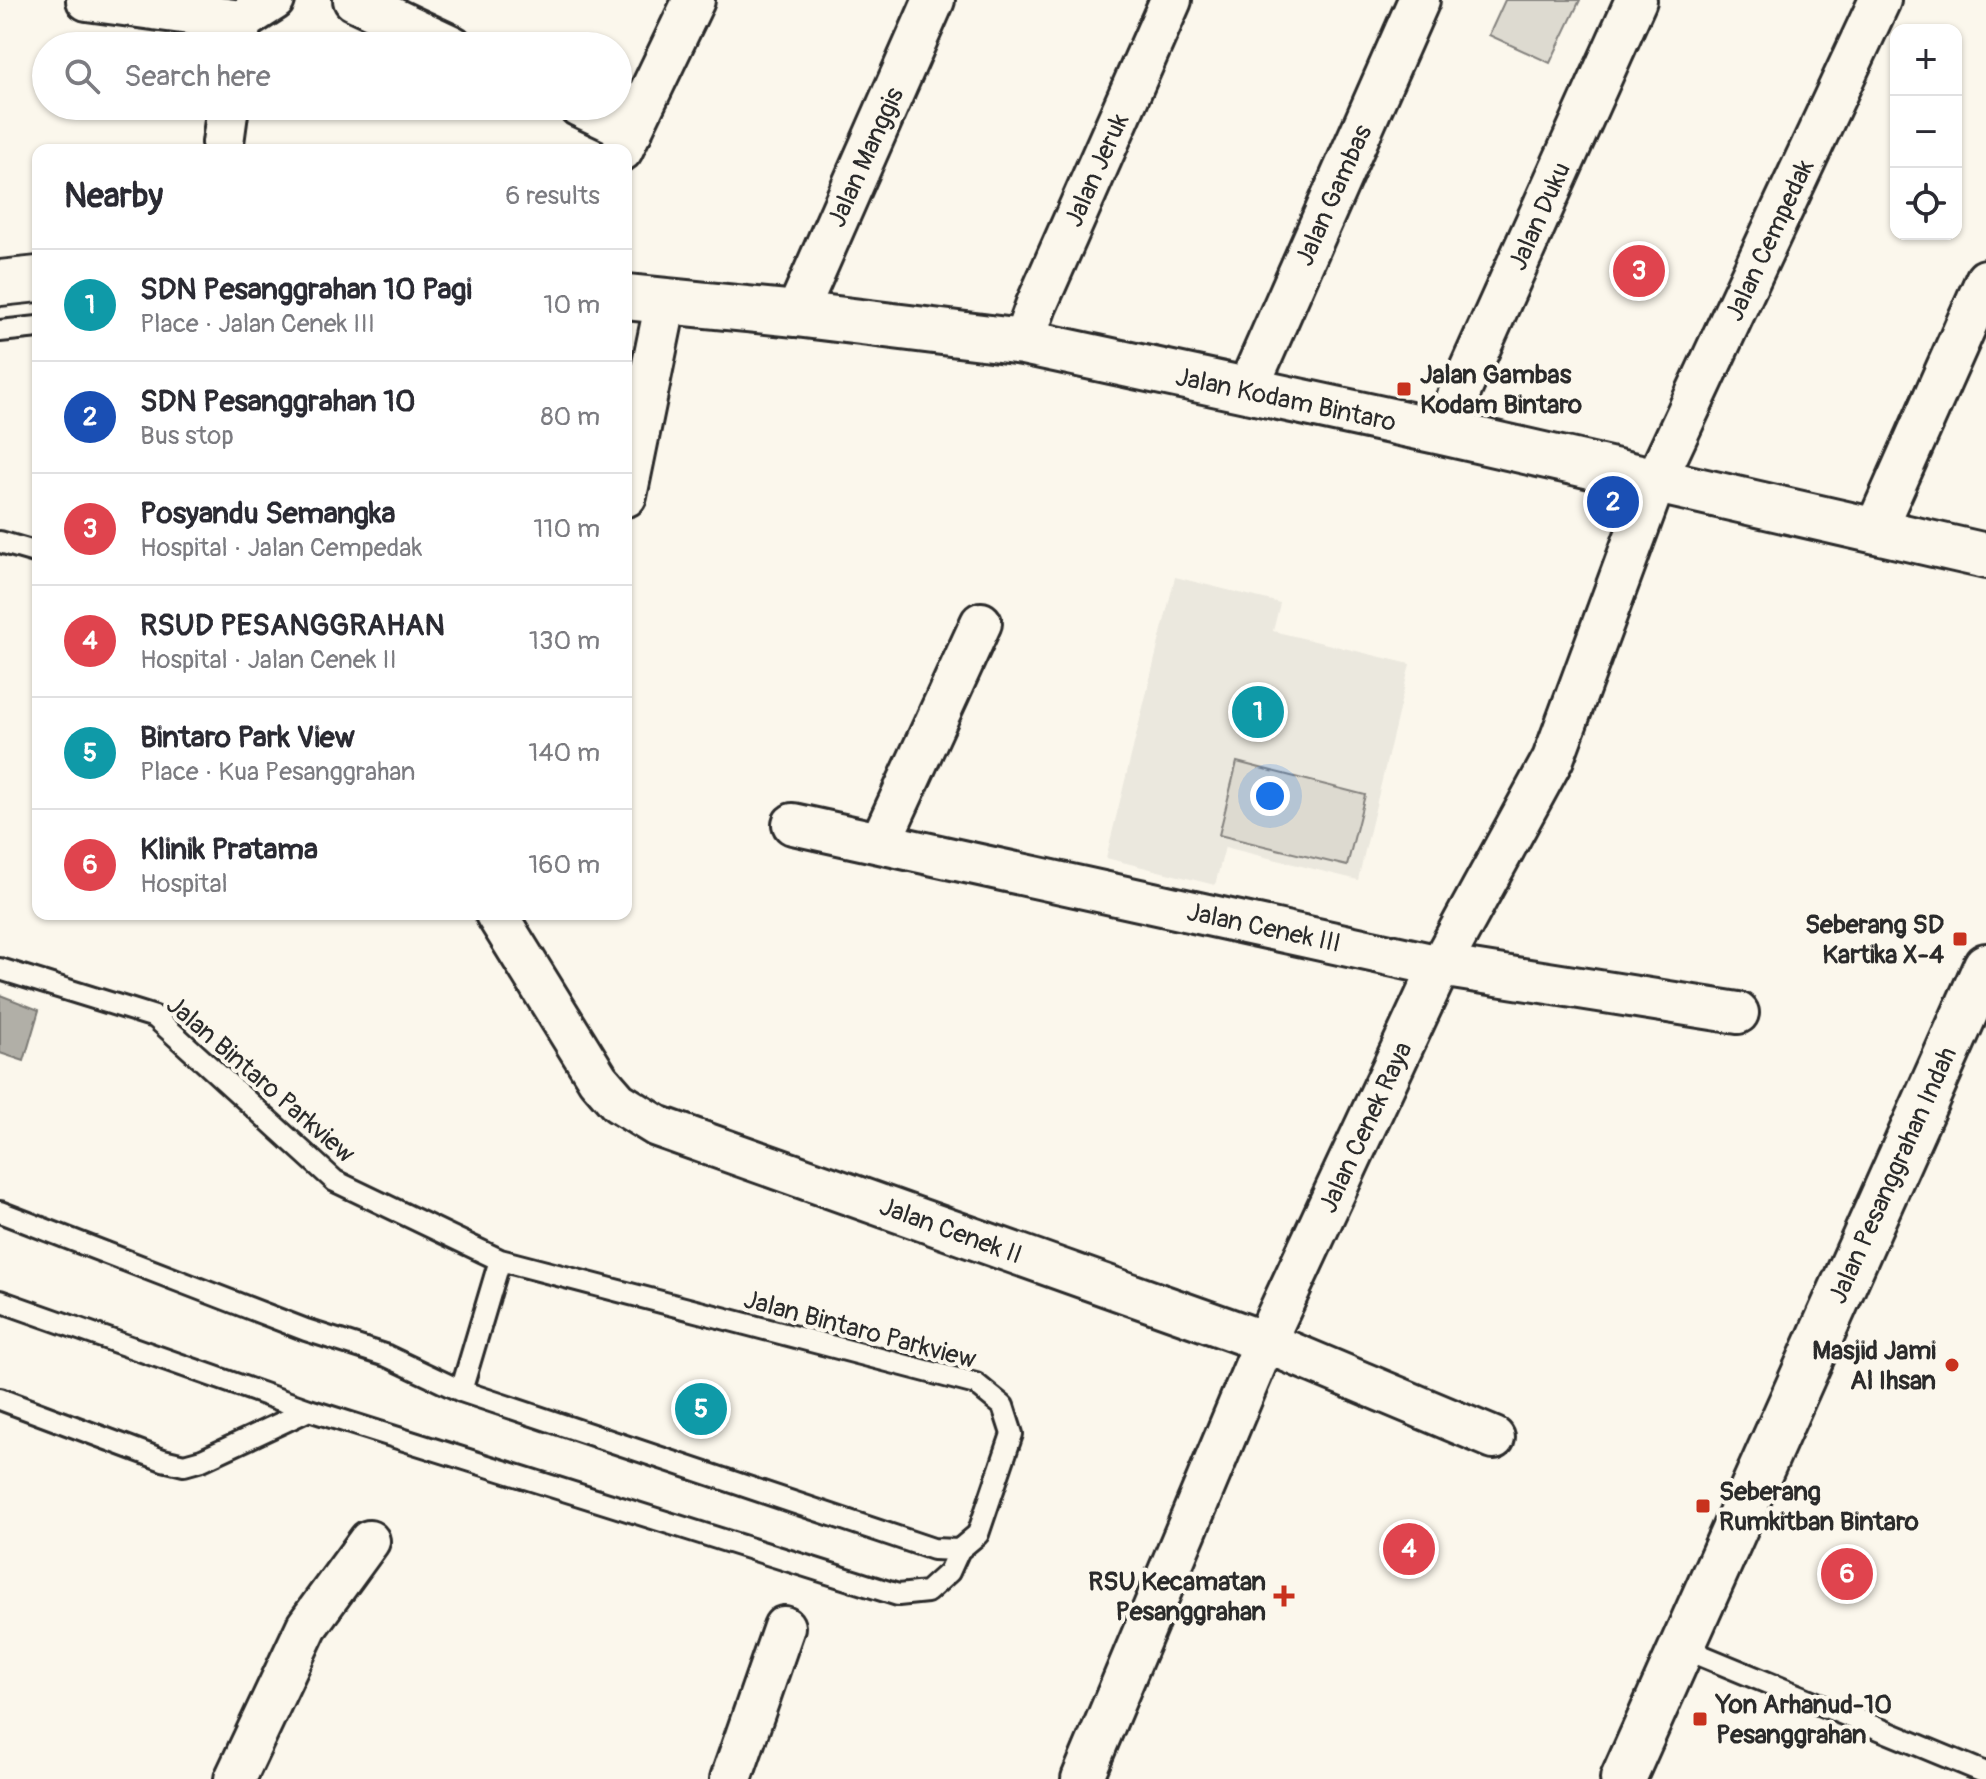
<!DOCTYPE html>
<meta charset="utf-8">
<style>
:root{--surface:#fff;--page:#f2f2f3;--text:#2b2b33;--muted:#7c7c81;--line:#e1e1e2;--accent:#0f766e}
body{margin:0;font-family:Pangolin,sans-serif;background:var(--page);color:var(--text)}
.controls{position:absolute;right:24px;top:24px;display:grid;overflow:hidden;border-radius:16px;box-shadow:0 2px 6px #0004}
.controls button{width:72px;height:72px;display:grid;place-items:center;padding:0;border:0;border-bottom:2px solid var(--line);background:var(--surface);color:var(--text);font:40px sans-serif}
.you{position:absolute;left:1270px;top:796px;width:28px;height:28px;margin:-20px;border:6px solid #fff;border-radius:50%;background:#1a73e8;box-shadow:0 0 0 12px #1a73e833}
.badge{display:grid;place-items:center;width:52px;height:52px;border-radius:50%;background:var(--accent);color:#fff;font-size:26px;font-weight:700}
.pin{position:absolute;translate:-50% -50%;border:4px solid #fff;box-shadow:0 2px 8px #0006}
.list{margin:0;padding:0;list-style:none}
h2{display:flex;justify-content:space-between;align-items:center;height:104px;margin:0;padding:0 32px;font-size:34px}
h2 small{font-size:26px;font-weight:400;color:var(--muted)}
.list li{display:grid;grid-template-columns:52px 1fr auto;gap:24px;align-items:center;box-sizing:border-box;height:112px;padding:0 32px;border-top:2px solid var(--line)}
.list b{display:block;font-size:30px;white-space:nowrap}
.list p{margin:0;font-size:26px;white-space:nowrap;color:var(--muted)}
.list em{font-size:26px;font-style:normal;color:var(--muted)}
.icon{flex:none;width:44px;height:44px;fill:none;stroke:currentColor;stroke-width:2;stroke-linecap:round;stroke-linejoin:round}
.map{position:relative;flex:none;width:1986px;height:1779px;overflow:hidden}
.search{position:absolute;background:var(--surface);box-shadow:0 2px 6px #0004;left:32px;top:32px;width:600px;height:88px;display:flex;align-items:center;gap:20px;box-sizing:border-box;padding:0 28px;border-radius:44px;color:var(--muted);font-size:30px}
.panel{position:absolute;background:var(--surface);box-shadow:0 2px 6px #0004;left:32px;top:144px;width:600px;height:776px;border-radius:16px}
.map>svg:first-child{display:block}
.built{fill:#ebe8de}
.green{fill:#dddad0;stroke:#84827e;stroke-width:2}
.water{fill:#b1afa7;stroke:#7b7a75;stroke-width:2}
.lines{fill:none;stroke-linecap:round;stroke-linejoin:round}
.lane-casing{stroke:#2b2b2b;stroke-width:26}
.street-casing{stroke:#2b2b2b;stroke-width:46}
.secondary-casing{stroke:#2b2b2b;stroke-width:50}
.lane{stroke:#fbf7ec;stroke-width:20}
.street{stroke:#fbf7ec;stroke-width:40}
.secondary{stroke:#fbf7ec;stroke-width:44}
.poi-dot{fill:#c8321e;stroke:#fbf7ec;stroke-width:3}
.labels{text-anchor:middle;stroke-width:8;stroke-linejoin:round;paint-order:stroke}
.street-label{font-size:26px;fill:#2b2b2b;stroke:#fbf7ec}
.poi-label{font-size:26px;font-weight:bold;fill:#2b2b2b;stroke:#fbf7ec;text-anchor:start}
</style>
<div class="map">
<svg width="1986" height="1779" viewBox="0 0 1986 1779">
<rect width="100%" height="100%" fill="#fbf7ec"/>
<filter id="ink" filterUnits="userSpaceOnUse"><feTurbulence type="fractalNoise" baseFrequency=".0125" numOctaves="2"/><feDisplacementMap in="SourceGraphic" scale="16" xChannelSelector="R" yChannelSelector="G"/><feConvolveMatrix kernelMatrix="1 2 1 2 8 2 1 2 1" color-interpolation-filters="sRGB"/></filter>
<g filter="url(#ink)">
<path class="built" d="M1175 577 1280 603 1273 631 1410 664 1358 880 1225 847 1215 885 1106 858Z"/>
<path class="green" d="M1505 0H1580L1550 63 1489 35Z
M1237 762 1365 795 1347 866 1219 835Z"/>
<path class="water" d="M0 995 39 1010 24 1061 0 1053Z"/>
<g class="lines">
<g class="lane-casing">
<path id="lane" d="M0 331 38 327
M0 542 38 553
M0 969 155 1017 335 1181 500 1260 976 1384 1003 1406 1012 1434 978 1534 959 1550 933 1549 461 1391 387 1356 306 1330 0 1212
M0 1301 309 1410 898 1595 927 1592 949 1572 959 1550
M461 1391 500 1260
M0 1399 163 1460 184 1465 202 1460 309 1410
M1681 1647 1986 1773"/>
</g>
<g class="street-casing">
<path id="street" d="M87 0 241 21
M354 0 452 46
M237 46 241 21 274 0
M579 106 632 131
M222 150 228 106
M622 150 694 0
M796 314 934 0
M1023 342 1036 306 1171 0
M1247 390 1419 0
M1442 432 1636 0
M626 496 666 301
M1875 530 1986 280
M793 824 1440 966 1738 1013
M880 843 981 623
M496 914 598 1079 618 1102 657 1126 1265 1342 1494 1438
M235 1779 307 1626 369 1541
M731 1779 784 1627
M1082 1779 1265 1342 1440 966 1553 759 1656 480 1880 0"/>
</g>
<g class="secondary-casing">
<path id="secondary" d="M0 283 38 279
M626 297 796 314 1023 342 1442 432 1986 556
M1623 1779 1986 966"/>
</g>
<use href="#lane" class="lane"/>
<use href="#street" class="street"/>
<use href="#secondary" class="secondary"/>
</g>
</g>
<g class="poi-dot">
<rect x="1396" y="381" width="16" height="16" rx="4"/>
<rect x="1952" y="931" width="16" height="16" rx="4"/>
<circle cx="1952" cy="1365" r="8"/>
<rect x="1695" y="1498" width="16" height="16" rx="4"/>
<path d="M1280 1584h8v8h8v8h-8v8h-8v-8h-8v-8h8z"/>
<rect x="1692" y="1711" width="16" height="16" rx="4"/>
</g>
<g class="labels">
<g class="street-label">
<text transform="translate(865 157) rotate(-66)" y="9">Jalan Manggis</text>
<text transform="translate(1096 170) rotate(-66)" y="9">Jalan Jeruk</text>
<text transform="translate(1333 195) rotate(-66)" y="9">Jalan Gambas</text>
<text transform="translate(1539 216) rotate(-66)" y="9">Jalan Duku</text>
<text transform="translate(1769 240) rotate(-65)" y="9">Jalan Cempedak</text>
<text transform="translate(1286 399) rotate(12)" y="9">Jalan Kodam Bintaro</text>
<text transform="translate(1264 927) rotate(12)" y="9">Jalan Cenek III</text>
<text transform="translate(261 1079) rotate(41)" y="9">Jalan Bintaro Parkview</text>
<text transform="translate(1365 1127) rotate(-65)" y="9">Jalan Cenek Raya</text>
<text transform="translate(1892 1175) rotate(-66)" y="9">Jalan Pesanggrahan Indah</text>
<text transform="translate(951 1230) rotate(20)" y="9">Jalan Cenek II</text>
<text transform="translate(860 1329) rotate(15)" y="9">Jalan Bintaro Parkview</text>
</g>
<g class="poi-label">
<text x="1420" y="383">Jalan Gambas<tspan x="1420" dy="30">Kodam Bintaro</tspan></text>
<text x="1944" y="933" text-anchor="end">Seberang SD<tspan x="1944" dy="30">Kartika X-4</tspan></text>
<text x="1936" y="1359" text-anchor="end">Masjid Jami<tspan x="1936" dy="30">Al Ihsan</tspan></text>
<text x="1719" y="1500">Seberang<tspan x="1719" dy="30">Rumkitban Bintaro</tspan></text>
<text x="1266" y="1590" text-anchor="end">RSU Kecamatan<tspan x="1266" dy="30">Pesanggrahan</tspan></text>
<text x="1716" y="1713">Yon Arhanud-10<tspan x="1716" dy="30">Pesanggrahan</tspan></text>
</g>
</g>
</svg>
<div class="controls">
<button>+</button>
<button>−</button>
<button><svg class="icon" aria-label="locate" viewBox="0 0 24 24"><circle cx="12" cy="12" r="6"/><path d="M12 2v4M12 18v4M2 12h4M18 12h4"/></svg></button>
</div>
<div class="you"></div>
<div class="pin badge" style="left:1258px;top:712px;background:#0f9aa8">1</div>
<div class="pin badge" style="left:1613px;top:502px;background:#1a4fb4">2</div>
<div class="pin badge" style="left:1639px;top:271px;background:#e0444e">3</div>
<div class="pin badge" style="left:1409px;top:1549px;background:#e0444e">4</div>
<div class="pin badge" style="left:701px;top:1409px;background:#0f9aa8">5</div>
<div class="pin badge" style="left:1847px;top:1574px;background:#e0444e">6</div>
<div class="search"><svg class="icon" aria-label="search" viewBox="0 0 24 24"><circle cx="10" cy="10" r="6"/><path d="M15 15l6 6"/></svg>Search here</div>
<section class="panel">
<h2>Nearby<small>6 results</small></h2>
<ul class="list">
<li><span class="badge" style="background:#0f9aa8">1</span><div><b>SDN Pesanggrahan 10 Pagi</b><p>Place · Jalan Cenek III</p></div><em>10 m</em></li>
<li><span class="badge" style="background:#1a4fb4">2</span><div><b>SDN Pesanggrahan 10</b><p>Bus stop</p></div><em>80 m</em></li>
<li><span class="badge" style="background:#e0444e">3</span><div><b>Posyandu Semangka</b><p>Hospital · Jalan Cempedak</p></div><em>110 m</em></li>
<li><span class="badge" style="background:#e0444e">4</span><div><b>RSUD PESANGGRAHAN</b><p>Hospital · Jalan Cenek II</p></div><em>130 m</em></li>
<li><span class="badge" style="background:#0f9aa8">5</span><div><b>Bintaro Park View</b><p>Place · Kua Pesanggrahan</p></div><em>140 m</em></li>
<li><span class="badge" style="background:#e0444e">6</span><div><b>Klinik Pratama</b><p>Hospital</p></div><em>160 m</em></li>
</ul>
</section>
</div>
